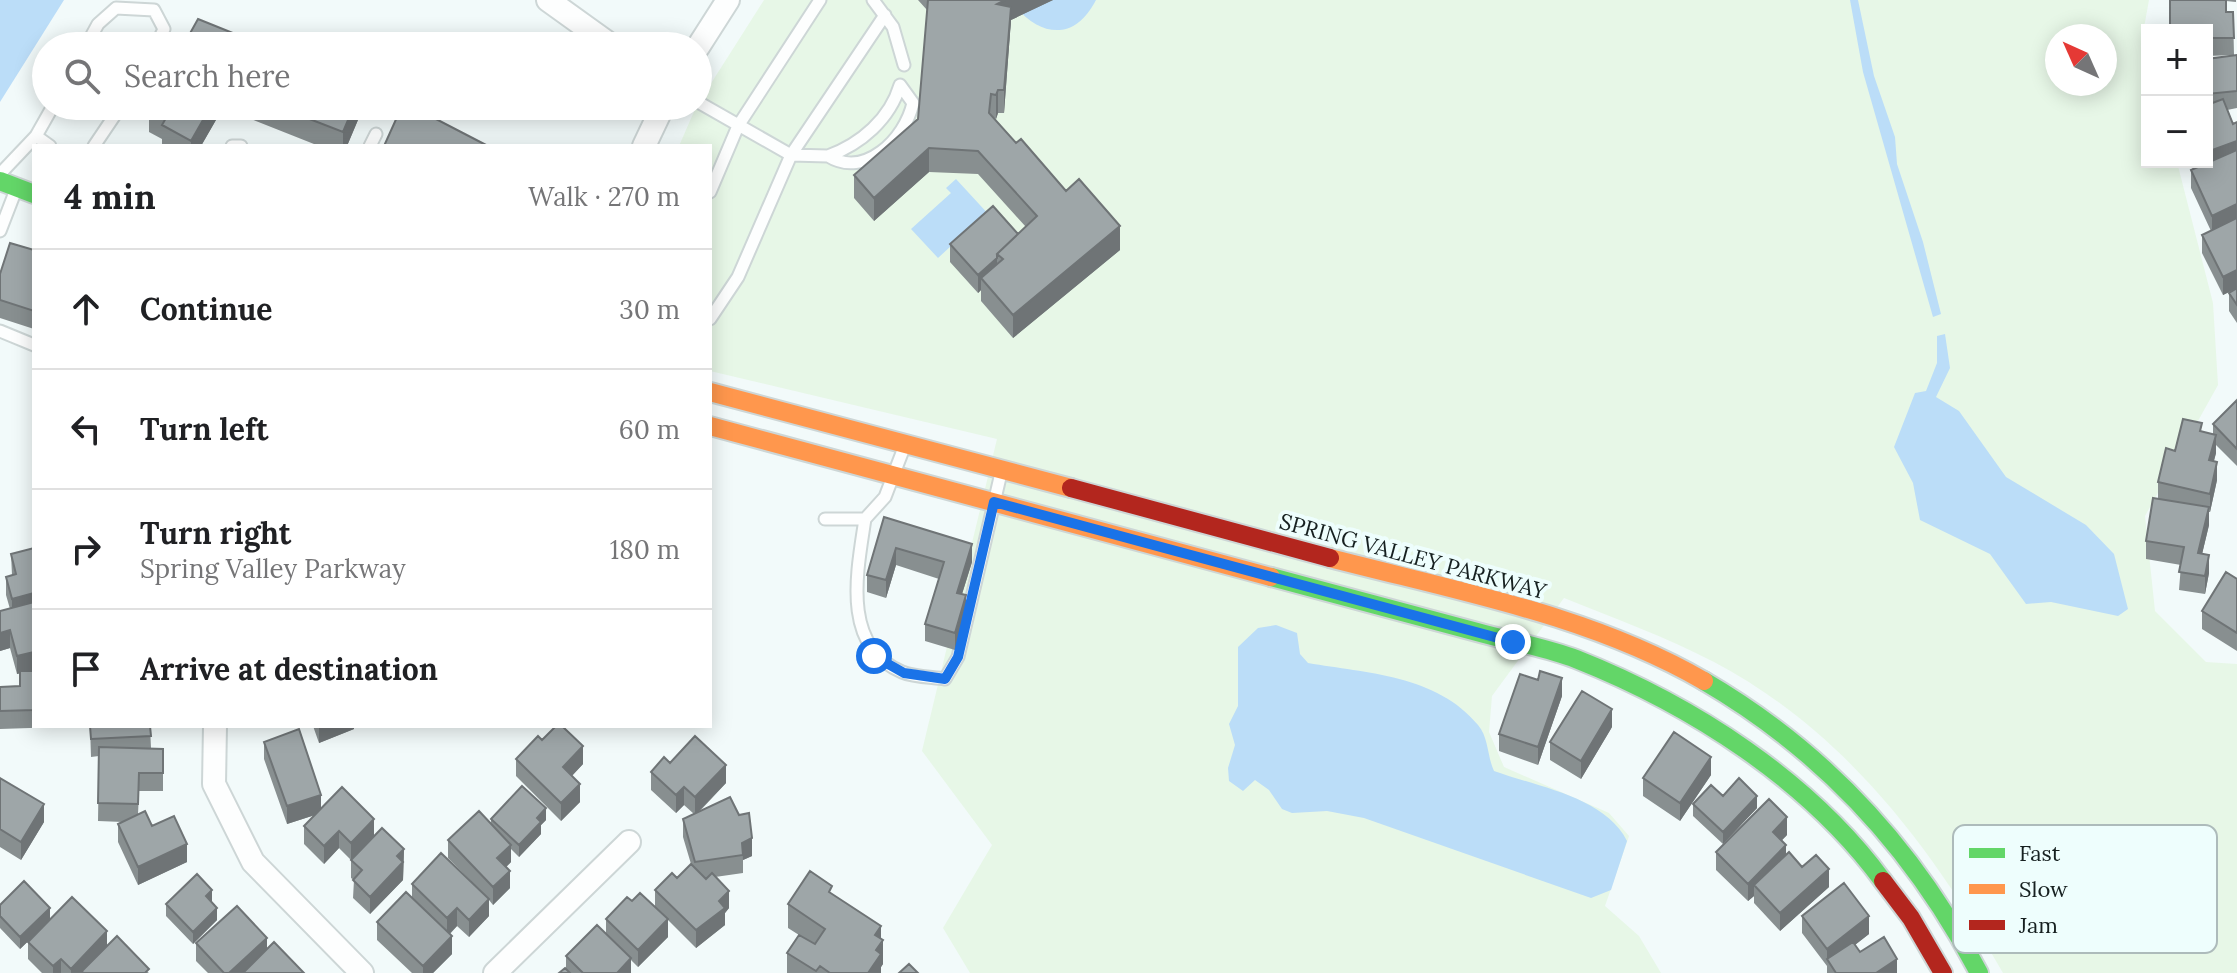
<!DOCTYPE html>
<meta charset="utf-8">
<style>
:root{--surface:#fff;--page:#f6f6f6;--text:#202124;--muted:#757577;--line:#e0e0e0}
body{margin:0;font-family:Lora,serif;background:var(--page);color:var(--text)}
.controls{position:absolute;right:24px;top:24px;display:grid;overflow:hidden;border-radius:0px;box-shadow:0 4px 20px #0003}
.controls button{width:72px;height:72px;display:grid;place-items:center;padding:0;border:0;border-bottom:2px solid var(--line);background:var(--surface);color:var(--text);font:40px sans-serif}
.compass{position:absolute;left:2045px;top:24px;width:72px;height:72px;border-radius:50%;background:var(--surface);box-shadow:0 4px 20px #0003;rotate:315deg}
.stop{position:absolute;width:24px;height:24px;margin:-18px;border:6px solid #1a73e8;border-radius:50%;background:#fff}
.stop.end{background:#1a73e8;border-color:#fff;box-shadow:0 2px 8px #0008}
.list{margin:0;padding:0;list-style:none}
h2{display:flex;justify-content:space-between;align-items:center;height:104px;margin:0;padding:0 32px;font-size:34px}
h2 small{font-size:26px;font-weight:400;color:var(--muted)}
.list li{display:grid;grid-template-columns:52px 1fr auto;gap:24px;align-items:center;box-sizing:border-box;height:120px;padding:0 32px;border-top:2px solid var(--line)}
.list b{display:block;font-size:30px;white-space:nowrap}
.list p{margin:0;font-size:26px;white-space:nowrap;color:var(--muted)}
.list em{font-size:26px;font-style:normal;color:var(--muted)}
.icon{flex:none;width:44px;height:44px;fill:none;stroke:currentColor;stroke-width:2;stroke-linecap:round;stroke-linejoin:round}
.map{position:relative;flex:none;width:2237px;height:973px;overflow:hidden}
.search{position:absolute;background:var(--surface);box-shadow:0 4px 20px #0003;left:32px;top:32px;width:680px;height:88px;display:flex;align-items:center;gap:20px;box-sizing:border-box;padding:0 28px;border-radius:44px;color:var(--muted);font-size:30px}
.panel{position:absolute;background:var(--surface);box-shadow:0 4px 20px #0003;left:32px;top:144px;width:680px;height:584px;border-radius:0px}
.map>svg:first-child{display:block}
.green{fill:#e7f7e7;fill-rule:evenodd}
.water{fill:#bbddf8}
.lines{fill:none;stroke-linecap:round;stroke-linejoin:round}
.lane-casing{stroke:#cdd6d6;stroke-width:15}
.street-casing{stroke:#cdd6d6;stroke-width:26}
.fast-casing{stroke:#cdd6d6;stroke-width:22}
.slow-casing{stroke:#cdd6d6;stroke-width:22}
.jam-casing{stroke:#cdd6d6;stroke-width:22}
.lane{stroke:#fdfefe;stroke-width:11}
.street{stroke:#fdfefe;stroke-width:22}
.fast{stroke:#63d668;stroke-width:18}
.slow{stroke:#ff974d;stroke-width:18}
.jam{stroke:#b3261e;stroke-width:18}
.wall{fill:#888f90}
.shaded-wall{fill:#6f7476}
.building{fill:#9ea6a8;stroke:#6f7476;stroke-width:2}
.route{stroke:#1a73e8;stroke-width:10}
.labels{text-anchor:middle;stroke-width:8;stroke-linejoin:round;paint-order:stroke}
.street-label{font-size:22px;fill:#162020;stroke:#eefefd}
.key{fill:#eefefd;stroke:#adbbbb;stroke-width:2}
.key-label{font-size:22px;fill:#162020}
</style>
<div class="map">
<svg width="2237" height="973" viewBox="0 0 2237 973">
<rect width="100%" height="100%" fill="#f2fafa"/>
<path class="green" d="M764 0H2149L2143 33 2147 47V162H2177L2213 303 2218 385 2145 516 2155 611 2206 662 2237 664V973H2003C1932 848 1845 731 1714 662 1666 637 1614 618 1564 598L1492 696 1489 732 1504 767 1609 813 1629 836 1605 906 1639 936 1661 973H970L943 928 992 845 922 751 997 439 710 371V146H679L696 107ZM2057 36H2105V84H2057Z"/>
<path class="water" d="M0 0H64L0 102Z
M1010 0H1096C1073 45 1036 35 1010 0Z
M1850 0H1858L1874 76 1895 137 1897 164 1923 242 1941 314 1933 317 1863 72Z
M956 179 991 217 977 222 938 258 911 229 951 193 946 188Z
M1945 334 1950 368 1936 397 1959 411 2006 477 2086 525 2114 554 2128 609 2118 616 2051 602 2026 604 1990 554 1920 520 1913 483 1894 447 1915 393 1926 391 1937 363V336Z
M1276 625 1297 633 1300 654 1308 663C1366 673 1437 675 1478 725 1489 738 1487 756 1494 771 1538 787 1605 797 1627 841L1611 890 1591 898 1364 818 1327 811 1292 813 1282 809 1269 790 1255 780 1243 791 1229 781 1228 768 1235 745 1229 724 1238 706V647L1258 628Z"/>
<g class="lines">
<g class="lane-casing">
<path id="lane" d="M873 0 893 27 904 65
M86 46 98 24 116 8 154 10 164 29 156 46
M900 85 913 103C905 139 865 179 828 156 861 144 890 119 900 85Z
M698 102 791 155 885 15
M36 136 50 146
M94 146 121 106
M232 146H241
M370 146 376 134
M0 174 36 136 53 106
M710 192 738 126 820 0
M0 231 17 187
M710 319 738 277 791 155 828 156
M0 331 34 345
M825 519H865L885 497 905 445
M865 519C857 572 841 646 902 672 914 677 931 677 945 679L958 657 1001 473"/>
</g>
<g class="street-casing">
<path id="street" d="M548 0 612 46
M698 47 728 0
M644 146 663 106
M215 726 214 784 253 862 362 973
M495 973 629 842"/>
</g>
<g class="fast-casing">
<path id="fast" d="M0 181 34 194
M1271 577C1340 595 1408 614 1477 632 1509 641 1545 647 1576 659 1692 705 1809 780 1883 881
M1704 681C1824 751 1915 850 1979 973"/>
</g>
<g class="slow-casing">
<path id="slow" d="M710 392 1071 488
M710 426 1271 577
M1330 558C1456 591 1590 615 1704 681"/>
</g>
<g class="jam-casing">
<path id="jam" d="M1071 488 1330 558
M1883 881 1911 918 1943 973"/>
</g>
<use href="#lane" class="lane"/>
<use href="#street" class="street"/>
<use href="#fast" class="fast"/>
<use href="#slow" class="slow"/>
<use href="#jam" class="jam"/>
</g>
<path class="wall" d="M918 0H1053L1011 20 1004 113H998L996 119 994 118 1016 143 1066 191 1120 250 1013 338 981 301V290L978 293 950 262V244L1018 234 1026 227 978 174 929 172 874 221 854 198V175L918 119 927 10Z
M2170 0H2236V2L2226 1V12H2233L2234 55 2207 56V30Z
M2237 55V108L2227 110 2233 124 2237 122V323L2229 311V293L2237 288 2223 295 2202 253V235L2211 231 2191 188V170H2193L2190 162H2207V59Z
M150 106H363V108L347 146H319L228 110 220 113 201 146H162V139L149 132V109Z
M34 250V329L0 318V274Z
M2237 400V466L2216 445V453L2214 461 2217 480 2210 512H2209V525L2202 554 2209 573 2205 594 2179 590 2181 565 2146 559V541L2158 499V482L2175 451 2202 432 2213 434V424Z
M884 517 972 562 962 594 966 613 955 650 925 641V624L939 579 896 565 886 598 867 592V575Z
M34 548 28 671H34V726H60V727L0 729V687L20 686V673L17 674 10 648 0 651V611L10 609 6 595V577L12 575 11 554Z
M2237 579V651L2202 629V611Z
M1538 680 1562 696 1538 765 1499 751V734Z
M90 726H150L151 748 163 749V791H139L138 815 152 826 187 862 138 885 118 842V824L123 822 98 821 99 756 91 757Z
M313 726H354V729L319 743Z
M1612 727 1581 779 1550 760V742Z
M542 740 583 764 572 776 580 802 561 821 516 776V759Z
M264 742 321 809 374 836 404 849 403 880 370 914 353 898 354 880 351 878V860L339 848 324 864 304 844V826L315 815 287 824 264 759Z
M670 763 726 783 699 812 752 856 743 860V873L715 877 729 908 725 913V925L696 948 668 920V937L638 967 631 960V973H559L566 969V956L606 934V919L632 901 655 907V890L677 878 691 864 683 837V819L694 814 684 805 676 813 651 790V772Z
M1711 775 1680 821 1643 796V778Z
M0 778 44 822 21 860 0 847Z
M1723 796 1757 808 1723 844 1693 816V804Z
M491 819 546 820 541 825V834L519 857 511 849V862L506 867 510 888 493 905 489 900V916L469 937 457 926 450 934 452 954 433 973H412L377 940V922L412 898V884L471 881 448 858V840L491 824Z
M1787 835 1782 840 1786 855 1829 887 1780 931 1754 903V896L1748 901 1716 870V852Z
M832 894 881 939 883 964 881 967V973H787V953L799 935 788 928V904Z
M212 902 217 920 193 944 166 916V904Z
M0 905 50 920 107 945 149 973H42L28 959V942L41 929 20 949 0 928Z
M1802 916 1869 934 1855 945 1860 952 1897 973H1827V966L1802 933Z
M196 943 267 950 304 973H208L196 961Z"/>
<path class="shaded-wall" d="M1005 0H1053L1011 20 1004 113V90L997 4Z
M998 90V113L996 119V95Z
M211 106H228V110L220 113 201 146H191V141Z
M354 106H363V108L347 146H343V132Z
M2237 141V159L2195 175V162H2207V152Z
M929 148V172L874 221V198Z
M2237 204V222L2212 234V216Z
M1120 226V250L1013 338V315Z
M997 258V275L981 278V290L978 293V275Z
M2237 270V288L2223 295V277Z
M2216 435V453L2209 478V460Z
M2217 462V480L2210 512V494Z
M2209 507V525L2198 571V553Z
M972 544V562L957 610V593Z
M896 548V565L886 598V580Z
M2209 555V573L2205 594V576Z
M34 593V611L12 617V599Z
M966 595V613L955 650V633Z
M10 630V648L0 651V633Z
M34 652V670L17 674V656Z
M1562 678V696L1538 765V747Z
M1612 709V727L1581 779V761Z
M319 726H354V729L319 743Z
M583 746V764L563 785V767Z
M1711 757V775L1680 821V803Z
M726 765V783L695 815V797Z
M580 784V802L561 821V803Z
M684 787V805L676 813V795Z
M321 795V813L287 824V806Z
M1757 796V808L1723 844V832Z
M44 804V822L21 860V842Z
M546 808V820L541 825V834L519 857V845L537 818Z
M1787 817V835L1773 849V832Z
M374 819V837L351 860V843Z
M339 831V848L324 864V846Z
M752 838V856L743 860 742 843Z
M187 844V862L138 885V867Z
M511 845V862L497 876V858Z
M1786 845V863L1754 885V896L1748 901V884Z
M404 849 403 880 370 914V897L397 856Z
M1829 869V887L1780 931V913Z
M510 871V888L493 905V887Z
M212 890V902L206 896Z
M729 891V908L725 913V925L696 948V930L719 901Z
M489 899V916L469 937V920Z
M50 908V920L20 949V937Z
M217 908V920L193 944V932Z
M457 908V926L447 936V918Z
M1869 916V934L1830 964 1827 959V967V949Z
M668 919V937L638 967V950Z
M881 926V944L883 940V964L881 967V973H868L875 935Z
M107 931V949L82 971V973H71V969Z
M452 936V954L433 973H423V966Z
M267 938V956L248 973H229Z
M631 958V973H618V972Z
M61 959V973H53V966Z
M1897 959V973H1876Z"/>
<path class="building" d="M928 0H1005L997 4 1011 7 1004 90H998L996 95 991 94 989 113 1016 143 1021 139 1066 191 1079 179 1120 226 1013 315 981 278 1003 259 997 254 1037 216 978 151 929 148 874 198 854 175 918 119Z
M2170 0H2226V12H2233L2234 38H2207V30H2170Z
M198 19 265 46H183Z
M2237 55V91L2207 94V59Z
M2223 99 2233 124 2237 122V141L2207 152V105Z
M150 106H211L191 141 162 125 166 118 149 109Z
M276 106H354L343 132Z
M402 106H411L488 146H384Z
M2237 150V204L2212 216 2191 170Z
M993 206 1018 234 997 254V258L978 275 950 244Z
M2237 218V270L2223 277 2202 235Z
M10 243 34 250V311L0 300V274Z
M2237 288V305L2229 293Z
M2237 400V449L2213 424Z
M2183 419 2202 423 2200 431 2216 435 2209 460 2217 462 2210 494 2158 482 2166 448 2175 451Z
M2153 498 2209 507 2198 553 2209 555 2205 576 2179 572 2184 547 2146 541Z
M884 517 972 544 957 593 966 595 955 633 925 624 944 562 896 548 886 580 867 575Z
M34 548V593L12 599 6 577 16 574 11 554Z
M2226 572 2237 579V633L2202 611Z
M34 602V652L17 656 10 630 0 633V611Z
M20 671H34V710L0 711V687L20 686Z
M1540 671 1562 678 1538 747 1499 734 1520 674 1538 680Z
M1582 691 1612 709 1581 761 1550 742Z
M90 726H150L151 736 91 739Z
M556 726H562L583 746 563 767 580 784 561 803 516 759 538 736 542 740Z
M299 729 321 795 287 806 264 742Z
M1674 732 1711 757 1680 803 1643 778Z
M695 736 726 765 695 797 684 787 676 795 651 772 664 757 670 763Z
M99 747 163 749V773H139L138 804 98 803Z
M0 778 44 804 21 842 0 829Z
M1739 778 1757 796 1723 832 1693 804 1711 785 1723 796Z
M522 786 546 808 537 818 541 822 519 845 491 819Z
M342 787 374 819 351 843 339 831 324 846 304 826Z
M730 797 739 815 749 813 752 838 742 843 743 855 695 862 683 819Z
M1769 799 1787 817 1773 832 1786 845 1748 884 1716 852Z
M145 811 152 826 174 816 187 844 138 867 118 824Z
M479 811 511 845 497 858 510 871 493 887 448 840Z
M382 828 404 849 397 856 403 862 370 897 353 880 362 870 351 860Z
M1789 852 1802 867 1816 855 1829 869 1780 913 1754 885Z
M441 853 489 899 469 920 457 908 447 918 412 884Z
M691 864 706 879 712 873 729 891 719 901 725 908 696 930 655 890 672 873 677 878Z
M810 871 832 886 829 892 881 926 875 935 883 940 876 950 881 954 868 973H830L820 966 816 971 787 953 799 935 815 944 825 929 788 904Z
M197 874 212 890 206 896 217 908 193 932 166 904Z
M24 881 50 908 20 937 0 916V905Z
M1844 883 1869 916 1827 949 1802 916Z
M406 892 452 936 423 966 377 922Z
M640 893 668 919 638 950 606 919 627 897 632 901Z
M72 897 107 931 71 969 61 959 53 966 28 942Z
M237 906 267 938 229 973H224L196 943Z
M597 925 631 958 618 972 619 973H583L566 956Z
M117 936 149 969 145 973H83L82 971Z
M1884 937 1897 959 1876 973H1836L1827 959 1853 942 1860 952Z
M274 942 304 973H243Z
M909 964 918 973H899Z
M565 968 570 973H559Z"/>
<g class="lines">
<path class="route" d="M874 656 904 673 945 679 958 657 994 502 1513 642"/>
</g>
<g class="labels">
<g class="street-label">
<text transform="translate(1413 556) rotate(15)" y="8">SPRING VALLEY PARKWAY</text>
</g>
</g>
<rect x="1953" y="825" width="264" height="128" rx="12" class="key"/>
<rect x="1969" y="848" width="36" height="10" fill="#63d668"/>
<rect x="1969" y="884" width="36" height="10" fill="#ff974d"/>
<rect x="1969" y="920" width="36" height="10" fill="#b3261e"/>
<g class="key-label">
<text x="2019" y="861">Fast</text>
<text x="2019" y="897">Slow</text>
<text x="2019" y="933">Jam</text>
</g>
</svg>
<div class="controls">
<button>+</button>
<button>−</button>
</div>
<svg class="compass" viewBox="-18 -18 36 36"><path d="M0-13l5 13h-10z" fill="#e53935"/><path d="M0 13l5-13h-10z" fill="#757577"/></svg>
<div class="stop" style="left:874px;top:656px"></div>
<div class="stop end" style="left:1513px;top:642px"></div>
<div class="search"><svg class="icon" aria-label="search" viewBox="0 0 24 24"><circle cx="10" cy="10" r="6"/><path d="M15 15l6 6"/></svg>Search here</div>
<section class="panel">
<h2>4 min<small>Walk · 270 m</small></h2>
<ul class="list">
<li><svg class="icon" aria-label="ahead" viewBox="0 0 24 24"><path d="M12 20V5M6 11l6-6 6 6"/></svg><div><b>Continue</b></div><em>30 m</em></li>
<li><svg class="icon" aria-label="left" viewBox="0 0 24 24"><path d="M17 20v-9H6M10 6l-5 5 5 5"/></svg><div><b>Turn left</b></div><em>60 m</em></li>
<li><svg class="icon" aria-label="right" viewBox="0 0 24 24"><path d="M7 20v-9h11M14 6l5 5-5 5"/></svg><div><b>Turn right</b><p>Spring Valley Parkway</p></div><em>180 m</em></li>
<li><svg class="icon" aria-label="arrive" viewBox="0 0 24 24"><path d="M6 21V4h12l-3 4 3 4H6"/></svg><div><b>Arrive at destination</b></div></li>
</ul>
</section>
</div>
